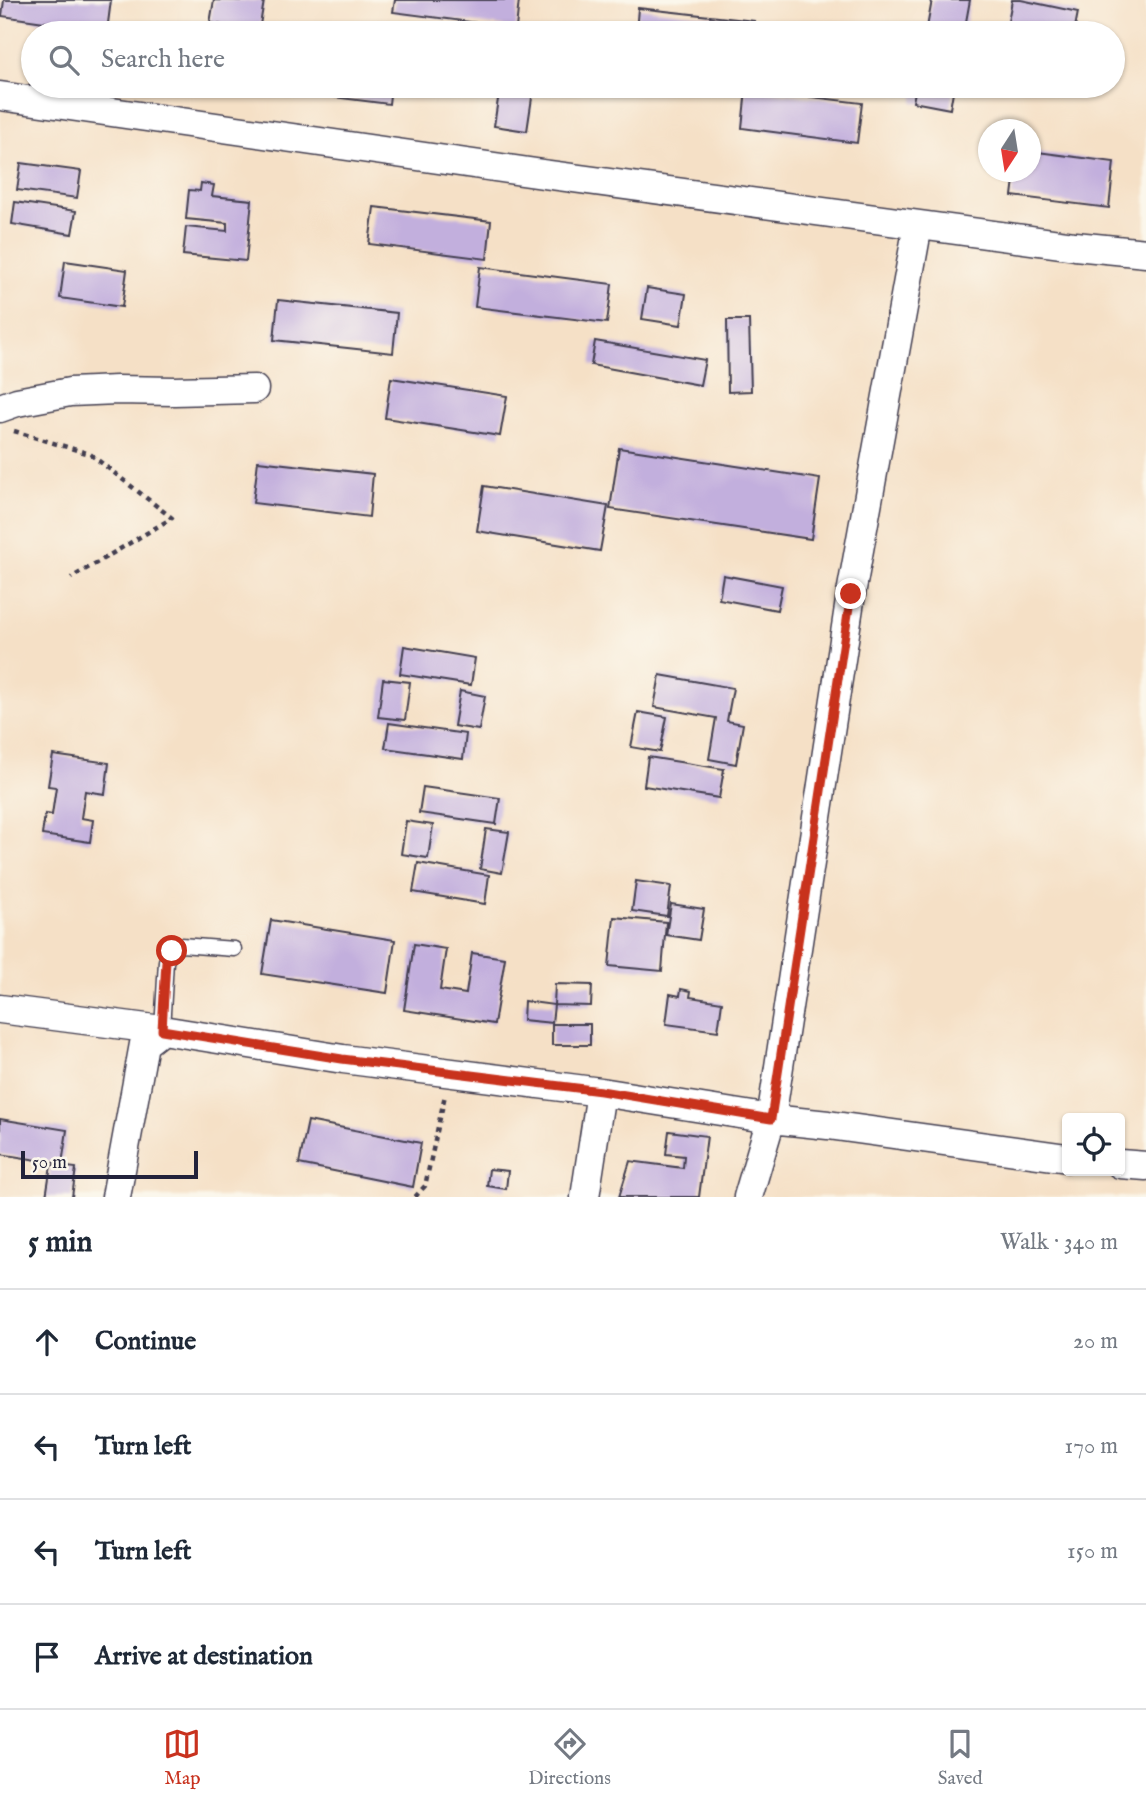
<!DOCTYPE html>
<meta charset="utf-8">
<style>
:root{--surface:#fff;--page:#f6f6f7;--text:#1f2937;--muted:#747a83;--line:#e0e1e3;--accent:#c8321e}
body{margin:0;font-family:"IM FELL English",serif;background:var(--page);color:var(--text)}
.controls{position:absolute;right:21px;bottom:21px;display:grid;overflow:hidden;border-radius:7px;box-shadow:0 2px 5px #0004}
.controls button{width:63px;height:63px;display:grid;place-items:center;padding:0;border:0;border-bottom:2px solid var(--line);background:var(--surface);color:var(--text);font:35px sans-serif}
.compass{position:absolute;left:978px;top:119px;width:63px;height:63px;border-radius:50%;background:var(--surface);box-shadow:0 2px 5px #0004;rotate:192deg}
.scale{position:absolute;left:21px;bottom:18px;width:177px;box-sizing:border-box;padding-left:7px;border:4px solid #22223b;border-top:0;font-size:19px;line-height:24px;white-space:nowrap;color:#22223b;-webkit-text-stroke:5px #fbf7ec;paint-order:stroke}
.stop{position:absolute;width:21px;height:21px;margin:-16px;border:5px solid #c8321e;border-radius:50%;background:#fff}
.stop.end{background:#c8321e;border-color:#fff;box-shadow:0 2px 7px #0008}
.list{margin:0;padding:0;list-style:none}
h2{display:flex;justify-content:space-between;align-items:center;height:91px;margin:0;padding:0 28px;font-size:30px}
h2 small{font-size:23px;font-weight:400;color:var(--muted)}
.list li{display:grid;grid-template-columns:46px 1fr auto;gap:21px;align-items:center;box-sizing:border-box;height:105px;padding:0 28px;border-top:2px solid var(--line)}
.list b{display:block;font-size:26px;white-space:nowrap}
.list em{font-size:23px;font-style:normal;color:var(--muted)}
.icon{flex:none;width:38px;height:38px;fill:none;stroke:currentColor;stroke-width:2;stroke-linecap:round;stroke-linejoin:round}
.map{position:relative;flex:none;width:1146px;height:1197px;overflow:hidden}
.search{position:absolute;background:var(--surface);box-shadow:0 2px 5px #0004;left:21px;right:21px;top:21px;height:77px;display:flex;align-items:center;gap:18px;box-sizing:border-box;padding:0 24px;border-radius:38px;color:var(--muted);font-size:26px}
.sheet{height:511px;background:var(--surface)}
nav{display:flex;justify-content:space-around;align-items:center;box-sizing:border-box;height:98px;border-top:2px solid var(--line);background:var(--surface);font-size:19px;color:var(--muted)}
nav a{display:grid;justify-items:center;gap:4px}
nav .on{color:var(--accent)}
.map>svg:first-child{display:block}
.building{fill:#c2afdd}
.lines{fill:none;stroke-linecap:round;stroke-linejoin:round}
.service-casing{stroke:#423e50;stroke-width:17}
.minor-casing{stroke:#423e50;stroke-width:31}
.path{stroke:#423e50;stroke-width:4.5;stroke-dasharray:5 5;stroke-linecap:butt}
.service{stroke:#fff;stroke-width:14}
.minor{stroke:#fff;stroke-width:28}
.route{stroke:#c8321e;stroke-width:9}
</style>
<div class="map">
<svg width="1146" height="1197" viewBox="0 0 1146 1197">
<rect width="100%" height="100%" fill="#fbf7ec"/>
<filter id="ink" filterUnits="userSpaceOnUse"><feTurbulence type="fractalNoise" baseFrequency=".0143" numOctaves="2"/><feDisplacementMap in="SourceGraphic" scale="14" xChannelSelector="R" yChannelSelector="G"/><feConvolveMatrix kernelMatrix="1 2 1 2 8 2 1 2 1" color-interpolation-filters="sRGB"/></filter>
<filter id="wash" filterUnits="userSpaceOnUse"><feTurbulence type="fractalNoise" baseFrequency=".00686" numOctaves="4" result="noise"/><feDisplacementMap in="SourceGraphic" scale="28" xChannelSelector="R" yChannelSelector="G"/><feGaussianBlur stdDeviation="1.57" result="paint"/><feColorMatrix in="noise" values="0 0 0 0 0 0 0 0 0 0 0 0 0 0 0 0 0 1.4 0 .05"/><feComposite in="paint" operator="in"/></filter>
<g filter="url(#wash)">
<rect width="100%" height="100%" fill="#f5e0c6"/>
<g id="blocks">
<path class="building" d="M4 0H111L107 31 2 16Z
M214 0 264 1 259 31 210 23Z
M395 0H519L516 28 393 12Z
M932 0H970L964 33H926Z
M1012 0H1021L1078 12 1074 33H1006Z
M638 8 754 21 753 33H636Z
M277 86H391L389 104 276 90Z
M500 86 533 91 527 131 494 126Z
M916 86H954L950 109 913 102Z
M746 89 862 103 857 143 742 128Z
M1030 151 1114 162 1109 208 1012 196 1015 172H1030Z
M21 163 81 171 77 198 17 190Z
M201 183 214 185 212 196 252 200 246 261 183 255 186 227 227 231V223L186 219 189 190 200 191Z
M15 202 76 211 72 234 12 224Z
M374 207 491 221 487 259 369 244Z
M65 261 127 270 122 307 60 298Z
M480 267 612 284 607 323 475 307Z
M647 288 686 294 681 325 642 319Z
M278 300 397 313 393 353 274 340Z
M727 320H749L751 391 728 392Z
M595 341 705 360 700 385 591 365Z
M391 378 507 396 500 436 385 418Z
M619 448 820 479 811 539 610 509Z
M258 461 373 474 369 517 253 503Z
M484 486 608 506 600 551 477 531Z
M723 575 782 586 777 610 719 599Z
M404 646 475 658 471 685 400 674Z
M660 675 733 688 727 721 743 724 736 764 709 759 716 718 654 707Z
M383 679 410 682 405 720 378 717Z
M460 691 485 696 479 730 454 726Z
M638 712 667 717 660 752 631 747Z
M389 723 466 734 463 759 385 748Z
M53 755 109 763 105 794 85 791 81 818 93 820 90 842 42 835 45 814 52 815 56 787 48 786Z
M648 757 724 769 719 798 644 786Z
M423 787 500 798 496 824 419 813Z
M406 821 433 825 428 858 401 854Z
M486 829 509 832 502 873 480 869Z
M418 863 489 875 485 904 413 892Z
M636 881 671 886 667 916 632 911Z
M671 904 704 909 699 940 666 935Z
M614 917 666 922 662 971 609 966Z
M271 920 395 940 387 993 262 974Z
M414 944 446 949 440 990 466 994 472 953 505 958 494 1024 404 1010Z
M555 984 592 985 591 1006 554 1005Z
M681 989 691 991 690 997 722 1002 718 1031 666 1024 670 994 680 996Z
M524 1001 554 1005 552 1023 523 1020Z
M552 1024H590V1045H552Z
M0 1119 67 1130 62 1164 0 1154Z
M308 1121 421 1143 413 1187 299 1164Z
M669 1131 707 1136 699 1197H619L630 1161 683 1168 684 1156 666 1154Z
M51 1165 76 1168 72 1197H46Z
M489 1169 508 1171 506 1189 487 1186Z"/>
</g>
</g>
<g filter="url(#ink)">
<use href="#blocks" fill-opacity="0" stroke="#423e50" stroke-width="2"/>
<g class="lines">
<g class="service-casing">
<path id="service" d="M162 1030 166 961 172 951 181 945 234 949"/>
</g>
<g class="minor-casing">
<path id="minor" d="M0 96 543 174 1075 246 1146 253
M0 408 17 402 70 392 117 390 174 391 254 389
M0 1009 162 1030 343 1059 601 1092 771 1119 828 1125 1067 1158
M1120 1164 1146 1166
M116 1197 144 1044 162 1030
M585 1197 601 1092
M748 1197 771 1119 851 594 918 225"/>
</g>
<path class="path" d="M14 431 90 454 172 518 71 578
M415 1197 425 1186 445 1095"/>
<use href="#service" class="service"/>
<use href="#minor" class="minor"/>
</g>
</g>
<g class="lines" filter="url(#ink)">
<path class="route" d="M172 951 166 961 162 1030 342 1059 601 1091 771 1119 851 594"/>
</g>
</svg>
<div class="controls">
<button><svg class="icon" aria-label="locate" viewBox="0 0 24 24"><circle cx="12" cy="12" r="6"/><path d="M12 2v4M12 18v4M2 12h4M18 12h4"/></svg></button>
</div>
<svg class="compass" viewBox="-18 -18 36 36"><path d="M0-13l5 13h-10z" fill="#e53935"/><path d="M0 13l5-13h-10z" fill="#747a83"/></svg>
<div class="scale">50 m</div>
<div class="stop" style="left:172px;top:951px"></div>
<div class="stop end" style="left:851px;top:594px"></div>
<div class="search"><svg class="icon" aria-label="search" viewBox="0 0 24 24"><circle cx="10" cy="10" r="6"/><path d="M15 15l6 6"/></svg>Search here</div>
</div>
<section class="sheet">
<h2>5 min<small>Walk · 340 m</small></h2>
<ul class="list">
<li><svg class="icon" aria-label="ahead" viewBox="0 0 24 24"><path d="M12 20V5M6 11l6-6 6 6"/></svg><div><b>Continue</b></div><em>20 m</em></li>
<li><svg class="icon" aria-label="left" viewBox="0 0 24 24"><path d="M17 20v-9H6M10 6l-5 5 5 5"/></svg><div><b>Turn left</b></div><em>170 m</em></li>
<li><svg class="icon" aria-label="left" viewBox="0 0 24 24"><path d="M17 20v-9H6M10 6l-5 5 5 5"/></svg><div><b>Turn left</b></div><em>150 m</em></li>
<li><svg class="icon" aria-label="arrive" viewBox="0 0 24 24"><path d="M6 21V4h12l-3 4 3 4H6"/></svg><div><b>Arrive at destination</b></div></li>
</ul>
</section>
<nav>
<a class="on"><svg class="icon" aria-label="map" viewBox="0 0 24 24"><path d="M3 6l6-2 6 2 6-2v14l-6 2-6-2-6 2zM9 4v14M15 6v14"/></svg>Map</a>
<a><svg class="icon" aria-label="directions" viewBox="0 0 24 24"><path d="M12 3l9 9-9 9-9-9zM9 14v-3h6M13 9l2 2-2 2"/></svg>Directions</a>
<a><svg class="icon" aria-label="saved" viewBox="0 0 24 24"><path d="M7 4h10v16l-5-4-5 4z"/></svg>Saved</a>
</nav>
